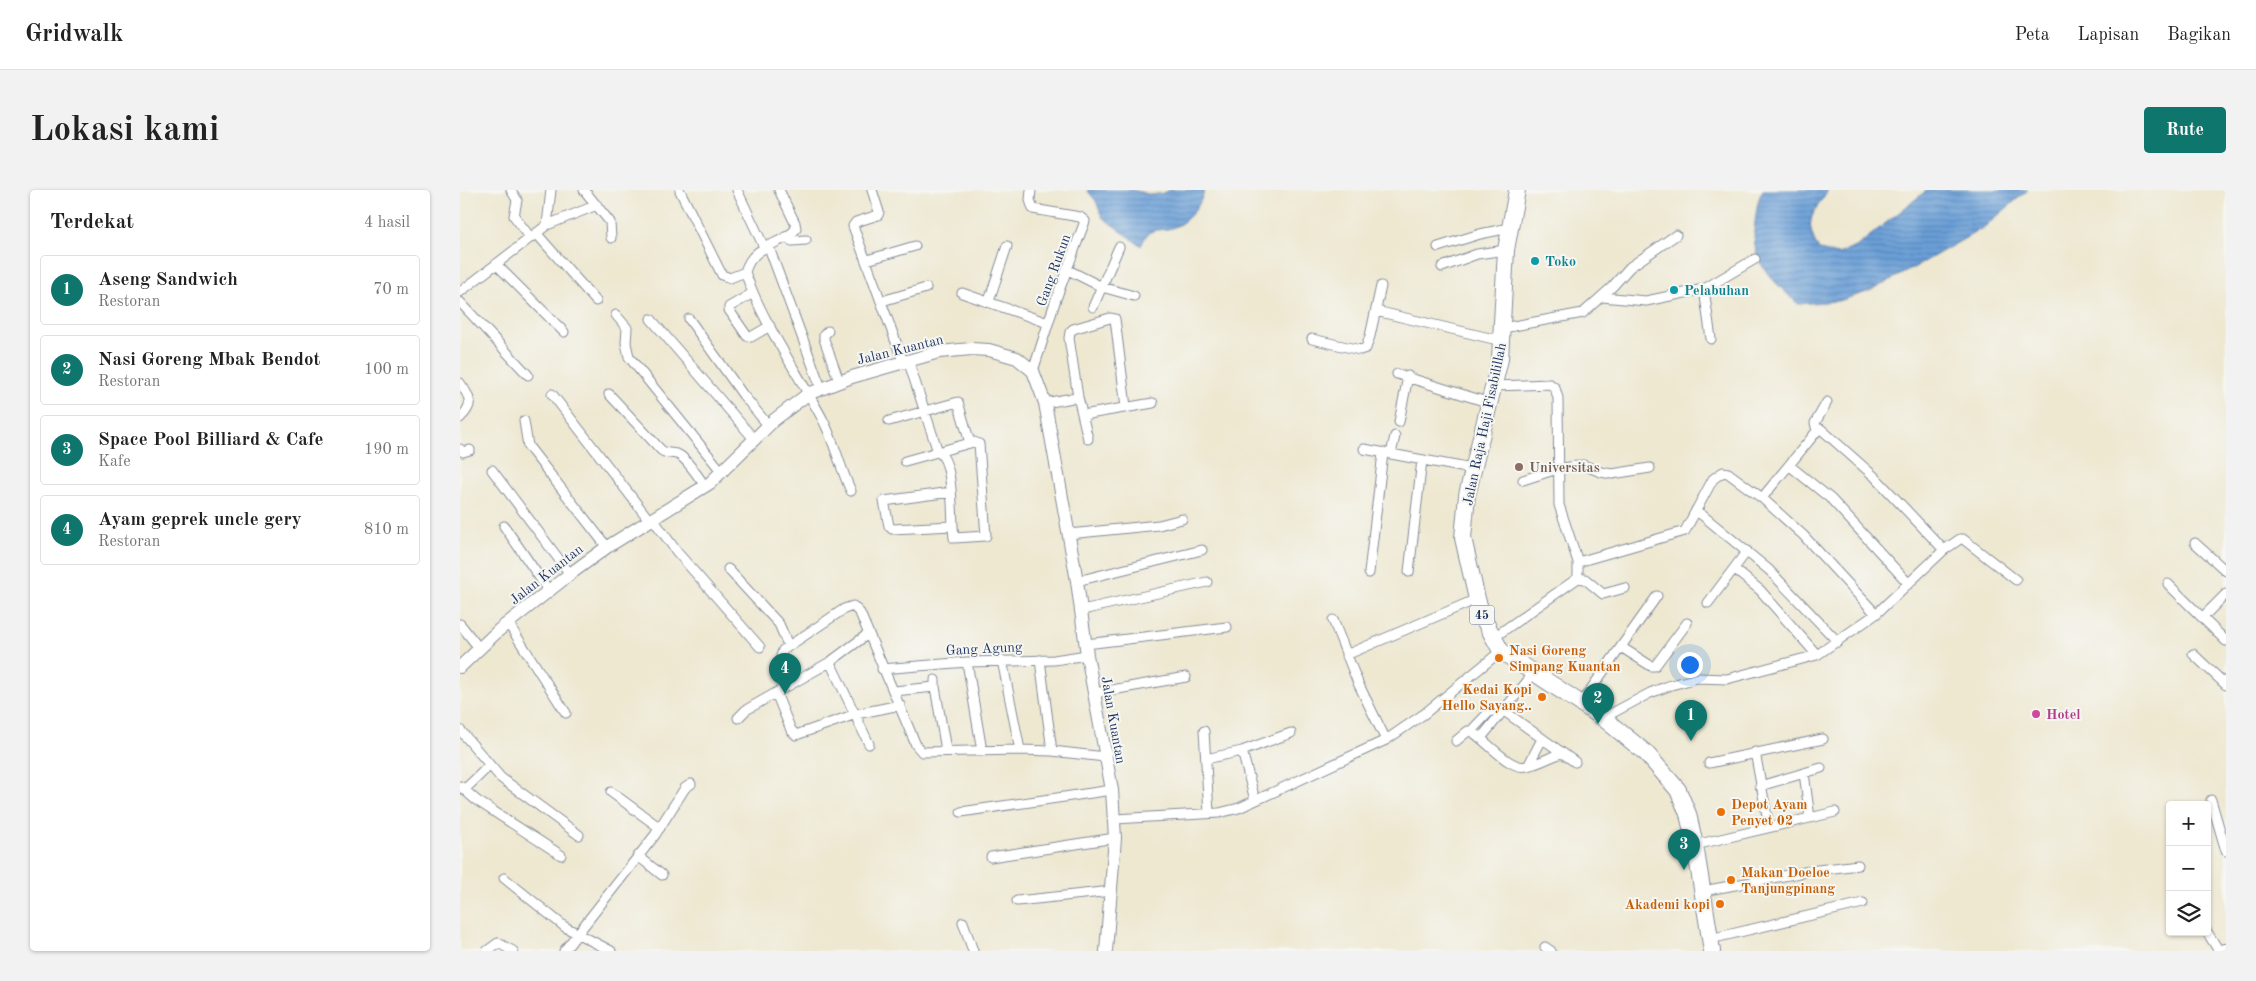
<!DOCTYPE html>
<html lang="id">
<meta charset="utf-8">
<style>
:root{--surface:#fff;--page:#f2f2f2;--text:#222;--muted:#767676;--line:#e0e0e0;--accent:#0f766e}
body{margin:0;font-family:"Old Standard TT",serif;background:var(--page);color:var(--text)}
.controls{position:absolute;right:15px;bottom:15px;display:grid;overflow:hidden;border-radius:5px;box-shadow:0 1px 4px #0004}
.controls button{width:45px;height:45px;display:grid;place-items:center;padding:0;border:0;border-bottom:1px solid var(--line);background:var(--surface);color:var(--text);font:25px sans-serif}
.you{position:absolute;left:1229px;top:474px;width:18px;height:18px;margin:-12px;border:4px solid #fff;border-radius:50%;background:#1a73e8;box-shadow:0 0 0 8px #1a73e833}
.badge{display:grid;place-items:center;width:32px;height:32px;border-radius:50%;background:var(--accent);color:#fff;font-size:16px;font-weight:700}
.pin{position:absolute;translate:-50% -41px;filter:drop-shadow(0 1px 2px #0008)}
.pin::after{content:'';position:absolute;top:26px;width:18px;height:15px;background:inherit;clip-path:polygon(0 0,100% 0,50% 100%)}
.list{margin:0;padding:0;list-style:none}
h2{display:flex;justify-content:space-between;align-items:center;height:65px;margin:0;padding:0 20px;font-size:21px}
h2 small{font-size:16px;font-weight:400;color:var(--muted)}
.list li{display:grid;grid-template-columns:32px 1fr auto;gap:15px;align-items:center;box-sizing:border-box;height:70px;margin:0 10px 10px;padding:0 10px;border:1px solid var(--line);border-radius:5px}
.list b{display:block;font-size:19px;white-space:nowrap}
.list p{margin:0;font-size:16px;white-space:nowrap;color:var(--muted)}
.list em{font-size:16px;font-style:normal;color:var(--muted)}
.icon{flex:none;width:28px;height:28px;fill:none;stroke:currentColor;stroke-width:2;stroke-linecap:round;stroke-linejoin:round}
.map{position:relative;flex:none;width:1766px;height:761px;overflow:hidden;border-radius:5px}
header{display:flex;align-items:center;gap:30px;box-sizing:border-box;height:70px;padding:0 25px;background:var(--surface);border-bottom:1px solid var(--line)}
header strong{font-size:24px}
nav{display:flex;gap:28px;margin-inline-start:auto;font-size:18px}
.intro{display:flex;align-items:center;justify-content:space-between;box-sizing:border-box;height:120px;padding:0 30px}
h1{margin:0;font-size:35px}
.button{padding:12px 22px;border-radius:5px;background:var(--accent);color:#fff;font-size:18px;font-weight:700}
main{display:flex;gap:30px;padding:0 30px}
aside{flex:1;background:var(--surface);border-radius:5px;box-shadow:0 1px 4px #0004}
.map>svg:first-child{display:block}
.water{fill:url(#water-rules);stroke:#42679a}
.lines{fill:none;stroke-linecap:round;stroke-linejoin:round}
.street-casing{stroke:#848c98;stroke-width:11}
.secondary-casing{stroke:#848c98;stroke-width:14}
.primary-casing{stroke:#848c98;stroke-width:16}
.highway-casing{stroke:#848c98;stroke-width:18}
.street{stroke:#fff;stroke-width:9}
.secondary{stroke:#fff;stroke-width:12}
.primary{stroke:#fff;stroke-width:14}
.highway{stroke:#fff;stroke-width:16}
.culture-dot{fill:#0f9aa8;stroke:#f6f6f2;stroke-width:2}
.education-dot{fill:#8d6e63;stroke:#f6f6f2;stroke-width:2}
.food-dot{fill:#e8710a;stroke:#f6f6f2;stroke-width:2}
.hotel-dot{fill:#d1479c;stroke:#f6f6f2;stroke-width:2}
.labels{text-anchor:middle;stroke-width:4;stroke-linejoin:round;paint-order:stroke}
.shield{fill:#f6f6f2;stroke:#5d6b8a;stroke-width:1}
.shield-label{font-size:12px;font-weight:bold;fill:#1b2f5e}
.culture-label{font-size:14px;font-weight:bold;fill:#0d838f;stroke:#f6f6f2;text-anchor:start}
.street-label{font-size:14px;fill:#1b2f5e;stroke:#f6f6f2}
.education-label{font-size:14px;font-weight:bold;fill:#785e54;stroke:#f6f6f2;text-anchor:start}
.food-label{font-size:14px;font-weight:bold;fill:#c56008;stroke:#f6f6f2;text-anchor:start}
.hotel-label{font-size:14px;font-weight:bold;fill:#b23c85;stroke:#f6f6f2;text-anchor:start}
</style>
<header>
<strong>Gridwalk</strong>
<nav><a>Peta</a><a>Lapisan</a><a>Bagikan</a></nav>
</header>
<div class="intro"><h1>Lokasi kami</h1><a class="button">Rute</a></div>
<main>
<aside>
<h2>Terdekat<small>4 hasil</small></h2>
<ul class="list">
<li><span class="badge">1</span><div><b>Aseng Sandwich</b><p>Restoran</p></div><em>70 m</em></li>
<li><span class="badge">2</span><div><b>Nasi Goreng Mbak Bendot</b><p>Restoran</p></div><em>100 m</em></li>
<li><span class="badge">3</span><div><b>Space Pool Billiard &amp; Cafe</b><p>Kafe</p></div><em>190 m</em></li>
<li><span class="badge">4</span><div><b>Ayam geprek uncle gery</b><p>Restoran</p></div><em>810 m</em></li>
</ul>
</aside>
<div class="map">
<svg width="1766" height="761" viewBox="0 0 1766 761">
<defs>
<pattern id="water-rules" width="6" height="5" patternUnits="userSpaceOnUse" patternTransform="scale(1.25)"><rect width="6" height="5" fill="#6a9fd7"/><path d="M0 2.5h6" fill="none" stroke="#5682b2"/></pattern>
</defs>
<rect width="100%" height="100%" fill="#f6f6f2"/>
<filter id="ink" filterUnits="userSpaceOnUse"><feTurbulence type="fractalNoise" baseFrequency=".02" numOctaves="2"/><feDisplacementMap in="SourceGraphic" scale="10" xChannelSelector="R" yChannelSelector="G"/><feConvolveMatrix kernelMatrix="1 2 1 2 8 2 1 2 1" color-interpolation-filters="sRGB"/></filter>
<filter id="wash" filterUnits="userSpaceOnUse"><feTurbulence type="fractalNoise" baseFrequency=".0096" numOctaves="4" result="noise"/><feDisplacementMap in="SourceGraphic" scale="20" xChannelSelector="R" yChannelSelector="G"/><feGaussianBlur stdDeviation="1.12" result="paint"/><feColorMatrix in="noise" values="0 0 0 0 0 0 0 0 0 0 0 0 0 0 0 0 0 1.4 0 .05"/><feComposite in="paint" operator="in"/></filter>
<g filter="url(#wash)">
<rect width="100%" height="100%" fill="#eee8d1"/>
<path class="water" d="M627 0H673L692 5 703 3 709 0H744C742 15 727 33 712 38 706 40 699 39 693 41 686 43 684 50 681 56L642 27 636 11Z
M1303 0H1368C1352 26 1343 30 1359 60L1378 64 1396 57 1467 0H1568L1523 38 1457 76 1410 101 1379 111 1338 114C1307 84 1288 72 1296 25 1297 16 1298 8 1303 0Z"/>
</g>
<g filter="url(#ink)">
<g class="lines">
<g class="street-casing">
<path id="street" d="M51 0 57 10 54 26 70 47
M124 0 150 32 151 48
M277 0 304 57
M319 0 335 33 336 39C320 57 293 53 285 82 303 134 337 181 363 230 375 253 380 278 391 301
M412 0 419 22 418 25 396 32 393 36 443 171
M571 0 570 10 573 19 620 27 625 31 596 109 573 181
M220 1 262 85 270 88 285 82
M87 35 137 15
M76 43 136 111
M325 47 332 51 346 50
M308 55 361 198
M978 57 1020 44 1049 38
M407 70 455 56
M36 74 104 142
M982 77 1017 64 1046 60
M608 80 642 97 674 106
M1244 99 1251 149
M0 102 87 35 91 0
M293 103 269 117V120L287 146 291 147 310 136
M502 103 588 133
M1142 107 1186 111 1244 99 1295 69
M422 111 466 98
M529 111 547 56
M0 112 68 185
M633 117 659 57
M916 121 1042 151
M156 125 167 138 166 153 169 167 262 282
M191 129 294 249
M229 129 283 205 308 235
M1043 138 1123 123 1152 97 1170 77 1216 45
M368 141 364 145V149L379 191
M852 149 900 160 906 158 910 146 921 96
M448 170 478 262
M937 184 1030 213
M0 193C11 208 14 215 0 228
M92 204 190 331
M149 204 201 260C207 265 213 262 219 265 227 269 239 288 245 296
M585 213 618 207
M623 225 693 213
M64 231 68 256 147 357
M429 231 498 212 510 253
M939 232 948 186
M1357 241 1355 233 1367 212
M628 249 618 207 609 148 610 142 613 139 650 128 655 129 666 217
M0 259 3 262 10 260
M904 259 1012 279
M931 264 935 246
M445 271 510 253 514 252 519 254 526 346 494 348C491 329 495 271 478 262
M1330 276 1371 309 1449 394
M32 280 110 384
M1063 290 1097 279 1123 275 1141 282 1152 284 1190 278
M491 302 424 311 429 336 432 339 493 336
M1302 308 1357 241 1361 239 1415 287 1484 360
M1236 320 1309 380 1378 452
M193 329 217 362 300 457
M44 336 89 401
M609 344 699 335 722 329
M1735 353 1766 381
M1118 372 1225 341 1253 289 1263 282 1268 283 1302 308 1343 345 1416 424
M268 379 319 434 328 455
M1274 379 1300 400 1357 465
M949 382 962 270
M909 383 923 263
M1118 388 1125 389 1143 404 1165 398
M617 391 742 360
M1708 394 1766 451
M1248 413 1287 361
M622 420 747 392
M1743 427 1766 404
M873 430 898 493 926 550
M48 433 106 523
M0 434 19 458
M1033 448 1118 388V372L1099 315 1098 208 1095 198 1090 194 1034 196
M626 454 767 437
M1161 457 1191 476H1195L1227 433
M1733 464 1766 495
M886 465 1017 409
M542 470 560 560
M580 470 592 561
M370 472 409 554
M507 472 522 561
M422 479 507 472 594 470 627 465
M475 490V497L486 560
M332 494 321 466 323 460 384 419 393 416 400 423 456 555 462 562 560 560 592 561 645 567
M434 501 475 497
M316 503 331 540 336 545 396 524 440 515
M635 503 726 487
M1121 513 1197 406
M278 528 286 520 370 472 408 444
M1143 528 1190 503 1211 495 1238 488 1267 489 1357 465 1416 424 1484 360 1500 349H1503L1556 390
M0 540 41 588 119 645
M744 541 749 623
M1011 541 1029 522 1040 518 1115 572
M1021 548 1074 483
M996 551 1008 541H1011C1026 550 1050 581 1067 576 1079 574 1090 567 1101 563
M782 561 795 610
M1295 562 1309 637
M746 569 782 561 831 543
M1249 573 1363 549
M1068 576 1082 549
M1344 583 1350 628
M0 596 16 610 101 665
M1300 596 1361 578
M4 600 29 576
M151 602 200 638
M1751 610 1766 661
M501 622 652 600
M655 629 759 623 779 618 926 550 964 524 1041 461
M1235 655 1375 622
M178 666 202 685
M531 667 655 648
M44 688 105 737 151 761
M1243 701 1350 681 1398 675
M557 711 652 701
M503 732 513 761
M1747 742 1759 761
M1250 749 1403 713
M1085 757 1091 761
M27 761 38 753 53 761
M104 761 195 645 225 598 231 594"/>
</g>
<g class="secondary-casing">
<path id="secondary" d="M0 477 39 440 110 384 147 357 250 293 314 230 348 204 392 187 479 162 511 159 529 160 557 168 573 181 585 213 617 391 627 465 652 600 655 648 646 761"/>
</g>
<g class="primary-casing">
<path id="primary" d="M1765 761H1766"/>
</g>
<g class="highway-casing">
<path id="highway" d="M1057 0 1046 60 1040 169 1007 305 1003 348 1017 409 1023 428 1041 461 1143 528 1186 563 1218 600 1228 624 1235 655 1252 761"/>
</g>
<use href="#street" class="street"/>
<use href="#secondary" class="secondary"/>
<use href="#primary" class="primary"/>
<use href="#highway" class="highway"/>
</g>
</g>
<g class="culture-dot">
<circle cx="1075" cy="71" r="5"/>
<circle cx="1214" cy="100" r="5"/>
</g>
<circle class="education-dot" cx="1059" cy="277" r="5"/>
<g class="food-dot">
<circle cx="1039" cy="468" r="5"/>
<circle cx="1082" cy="507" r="5"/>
<circle cx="1261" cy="622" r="5"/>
<circle cx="1271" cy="690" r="5"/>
<circle cx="1260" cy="714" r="5"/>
</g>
<circle class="hotel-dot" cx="1576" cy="524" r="5"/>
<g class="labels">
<rect class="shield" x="1009.5" y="415.5" width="25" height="19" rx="4"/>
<g class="shield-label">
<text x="1022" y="429">45</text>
</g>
<g class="culture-label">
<text x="1085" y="76">Toko</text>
<text x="1224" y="105">Pelabuhan</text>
</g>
<g class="street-label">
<text transform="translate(593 80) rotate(-70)" y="5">Gang Rukun</text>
<text transform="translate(440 159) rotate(-14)" y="5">Jalan Kuantan</text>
<text transform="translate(1024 234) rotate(-78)" y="5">Jalan Raja Haji Fisabilillah</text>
<text transform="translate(86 384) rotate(-38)" y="5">Jalan Kuantan</text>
<text transform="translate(524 458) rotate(-3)" y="5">Gang Agung</text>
<text transform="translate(654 530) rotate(80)" y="5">Jalan Kuantan</text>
</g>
<g class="education-label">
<text x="1069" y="282">Universitas</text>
</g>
<g class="food-label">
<text x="1049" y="465">Nasi Goreng<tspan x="1049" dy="16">Simpang Kuantan</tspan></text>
<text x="1072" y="504" text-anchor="end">Kedai Kopi<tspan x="1072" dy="16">Hello Sayang..</tspan></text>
<text x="1271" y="619">Depot Ayam<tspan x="1271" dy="16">Penyet 02</tspan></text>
<text x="1281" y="687">Makan Doeloe<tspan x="1281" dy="16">Tanjungpinang</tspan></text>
<text x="1250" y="719" text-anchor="end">Akademi kopi</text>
</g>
<g class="hotel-label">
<text x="1586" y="529">Hotel</text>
</g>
</g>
</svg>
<div class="controls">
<button>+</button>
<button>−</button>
<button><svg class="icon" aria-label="layers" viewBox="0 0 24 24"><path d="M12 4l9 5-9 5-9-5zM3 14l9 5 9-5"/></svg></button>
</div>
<div class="you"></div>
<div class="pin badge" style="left:1231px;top:551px">1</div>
<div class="pin badge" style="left:1138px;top:534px">2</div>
<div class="pin badge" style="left:1224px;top:680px">3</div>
<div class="pin badge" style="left:325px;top:504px">4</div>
</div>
</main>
